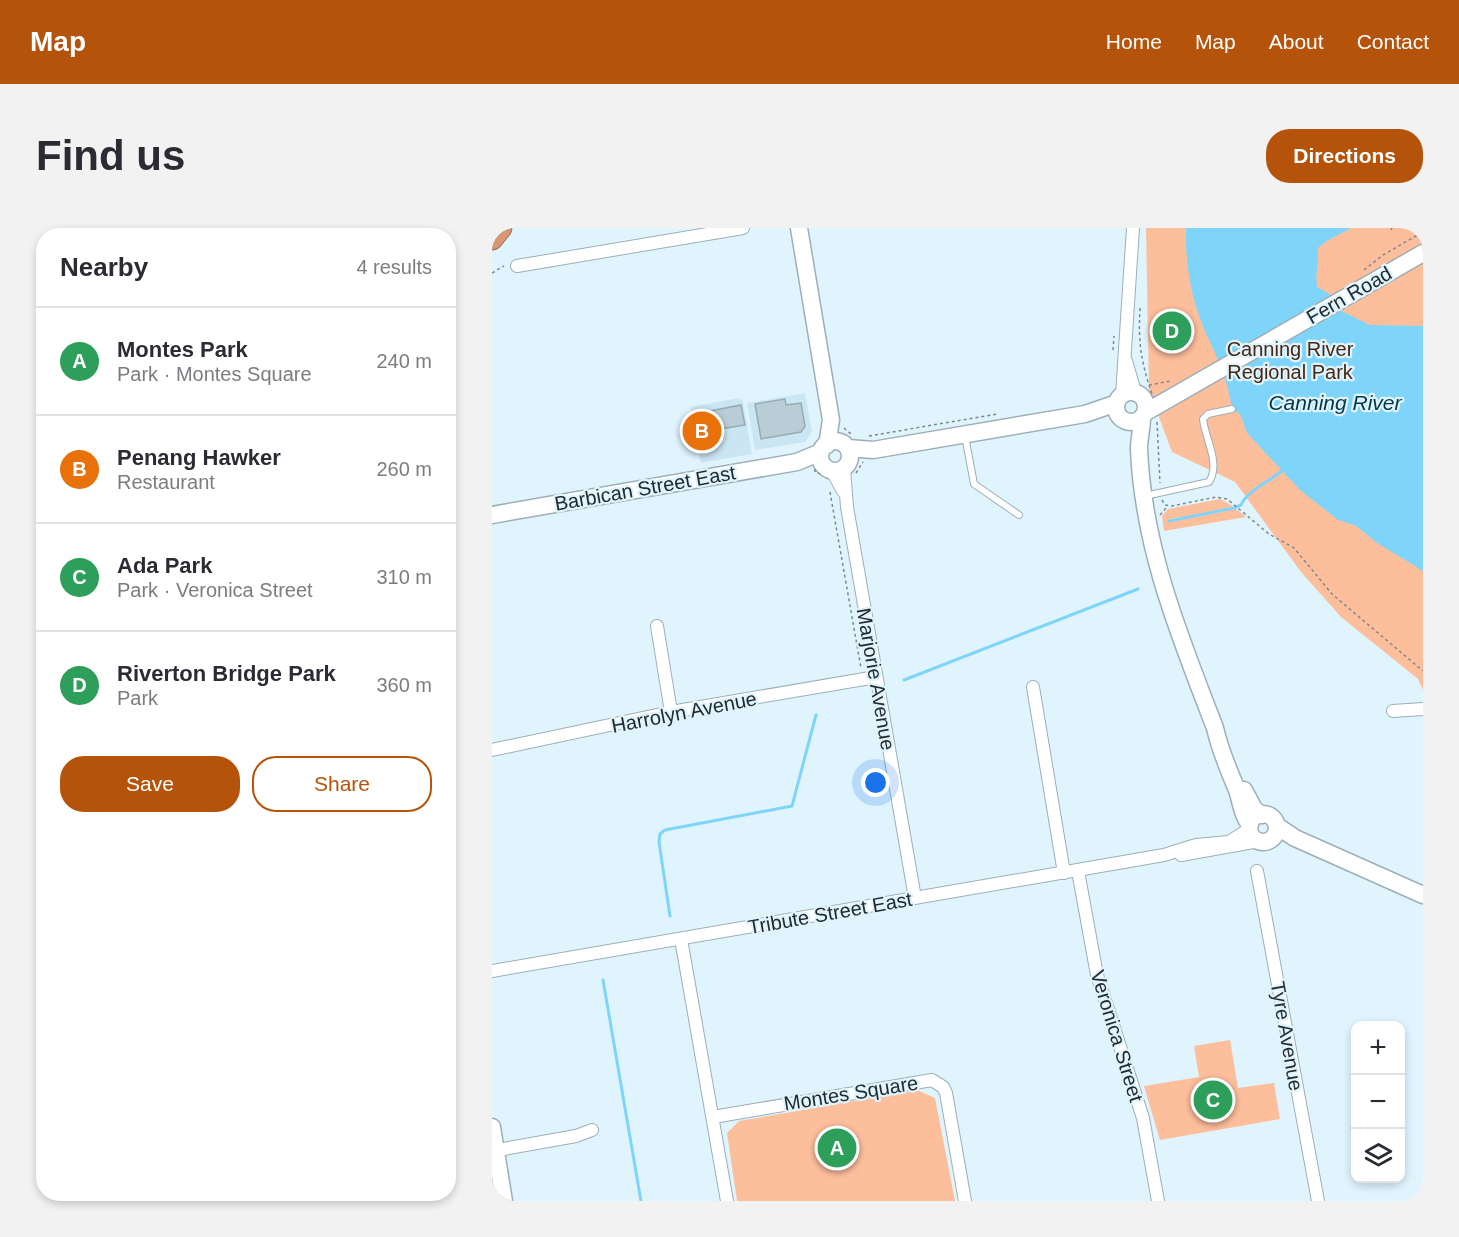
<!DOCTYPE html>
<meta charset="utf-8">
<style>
:root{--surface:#fff;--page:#f2f2f3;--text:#2b2b33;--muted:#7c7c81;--line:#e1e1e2;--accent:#b45309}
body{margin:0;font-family:Arial,sans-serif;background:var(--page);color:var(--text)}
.controls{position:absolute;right:18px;bottom:18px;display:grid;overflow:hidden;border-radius:12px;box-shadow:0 3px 9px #0003}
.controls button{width:54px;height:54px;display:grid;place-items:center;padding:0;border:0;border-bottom:2px solid var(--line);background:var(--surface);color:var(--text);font:30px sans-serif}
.you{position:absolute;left:384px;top:555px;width:21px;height:21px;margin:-15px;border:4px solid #fff;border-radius:50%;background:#1a73e8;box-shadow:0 0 0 9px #1a73e833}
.badge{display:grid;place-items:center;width:39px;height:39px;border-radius:50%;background:var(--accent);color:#fff;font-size:20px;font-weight:700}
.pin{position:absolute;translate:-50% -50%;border:3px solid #fff;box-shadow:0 2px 6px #0006}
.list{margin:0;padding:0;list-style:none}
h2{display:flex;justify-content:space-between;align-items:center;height:78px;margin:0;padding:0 24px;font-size:26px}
h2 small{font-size:20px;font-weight:400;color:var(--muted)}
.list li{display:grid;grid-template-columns:39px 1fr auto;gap:18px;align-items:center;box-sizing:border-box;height:108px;padding:0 24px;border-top:2px solid var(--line)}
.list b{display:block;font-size:22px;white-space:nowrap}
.list p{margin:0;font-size:20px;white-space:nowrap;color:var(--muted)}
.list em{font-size:20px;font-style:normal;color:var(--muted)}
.actions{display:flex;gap:12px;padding:18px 24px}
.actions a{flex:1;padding:14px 0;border:2px solid var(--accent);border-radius:24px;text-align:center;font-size:21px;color:var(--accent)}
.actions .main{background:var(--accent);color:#fff}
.icon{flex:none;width:33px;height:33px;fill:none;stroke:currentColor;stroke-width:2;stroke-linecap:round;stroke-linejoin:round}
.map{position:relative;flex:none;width:931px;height:973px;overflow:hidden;border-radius:24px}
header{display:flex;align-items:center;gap:36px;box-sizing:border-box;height:84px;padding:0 30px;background:var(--accent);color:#fff}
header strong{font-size:28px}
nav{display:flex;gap:33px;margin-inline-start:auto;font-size:21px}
.intro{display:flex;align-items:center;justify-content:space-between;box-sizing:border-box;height:144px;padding:0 36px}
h1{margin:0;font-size:42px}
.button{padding:15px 27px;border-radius:24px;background:var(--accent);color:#fff;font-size:21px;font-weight:700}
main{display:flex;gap:36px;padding:0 36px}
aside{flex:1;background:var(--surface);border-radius:24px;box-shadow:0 3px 9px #0003}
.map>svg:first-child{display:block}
.built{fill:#cbe6f3}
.green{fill:#fdbe9c}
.water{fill:#7fd5f9}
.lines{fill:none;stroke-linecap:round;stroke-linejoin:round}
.stream{stroke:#7fd5f9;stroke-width:3}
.building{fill:#b9cdd6;stroke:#97aab3;stroke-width:1.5}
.lane-casing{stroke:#9cafb8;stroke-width:8}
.street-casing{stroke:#9cafb8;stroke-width:14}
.secondary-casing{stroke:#9cafb8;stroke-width:19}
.highway-casing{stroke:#99715b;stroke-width:23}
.path{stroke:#7b888f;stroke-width:1.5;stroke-dasharray:3 3;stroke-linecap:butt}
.lane{stroke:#fff;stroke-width:6}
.street{stroke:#fff;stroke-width:12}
.secondary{stroke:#fff;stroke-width:16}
.highway{stroke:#d99773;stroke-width:21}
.labels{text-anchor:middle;stroke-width:4.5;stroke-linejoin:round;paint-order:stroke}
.street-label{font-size:20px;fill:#232a2e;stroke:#e0f4fe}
.park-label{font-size:20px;fill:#482612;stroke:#e0f4fe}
.water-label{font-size:21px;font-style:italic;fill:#003648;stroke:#e0f4fe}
</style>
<header>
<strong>Map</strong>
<nav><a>Home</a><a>Map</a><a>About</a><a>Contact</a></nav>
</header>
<div class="intro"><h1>Find us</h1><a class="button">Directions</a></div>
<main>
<aside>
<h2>Nearby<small>4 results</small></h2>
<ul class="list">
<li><span class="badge" style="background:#2e9e5b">A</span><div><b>Montes Park</b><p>Park · Montes Square</p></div><em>240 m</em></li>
<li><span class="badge" style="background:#e8710a">B</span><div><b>Penang Hawker</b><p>Restaurant</p></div><em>260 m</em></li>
<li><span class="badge" style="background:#2e9e5b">C</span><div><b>Ada Park</b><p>Park · Veronica Street</p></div><em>310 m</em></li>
<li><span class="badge" style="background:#2e9e5b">D</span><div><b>Riverton Bridge Park</b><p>Park</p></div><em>360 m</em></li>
</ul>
<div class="actions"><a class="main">Save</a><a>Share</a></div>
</aside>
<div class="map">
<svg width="931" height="973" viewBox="0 0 931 973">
<rect width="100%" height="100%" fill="#e0f4fe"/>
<path class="built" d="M313 165 320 204 313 214 263 222 255 175Z
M247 170 251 173 260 226 209 235 199 179Z"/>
<path class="green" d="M654 0H931V462L926 451 849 389 809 344 743 254 680 224 657 162Z
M728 271 741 278 730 283 677 291V294L744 281 754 289 672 303 670 288 676 281Z
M738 812 746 860 782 855 788 891 668 912 652 858 707 849 702 818Z
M425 862 443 870 463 973H245L235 905 247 893Z"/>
<path class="water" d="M694 0H859C847 7 836 11 826 20 827 35 823 43 825 59L839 67 849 83 878 97 931 98V343L885 315 864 298 846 292 808 262 755 205 748 186 740 181C736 155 728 135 717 112 700 77 693 39 694 0Z"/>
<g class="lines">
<path class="stream" d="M677 293 742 280 749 277C754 264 778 253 791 242
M412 452 646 361
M178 688 167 614 168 606 173 602 300 578 324 487
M111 752 149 973"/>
</g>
<path class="building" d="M293 171 294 177 309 175 313 198 309 204 269 211 263 176Z
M249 177 253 197 205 205 202 186Z"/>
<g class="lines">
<g class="lane-casing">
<path id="lane" d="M473 208 482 256 527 287
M653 268 717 254C729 235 713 211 711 191L716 186 740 181"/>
</g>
<g class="street-casing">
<path id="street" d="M25 38 251 0
M634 133 643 164
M630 167 641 0
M352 241 355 279 423 670
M340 243 351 263
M165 398 179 484
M541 459 572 645
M901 483 931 481
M0 522 179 484 384 449
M689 627 767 613
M586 643 605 747 651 890 666 973
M765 643 826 973
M189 711 235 973
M0 743 672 627 704 617 737 614 757 601
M221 889 440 852 451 859 454 865 473 973
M0 923 84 908 100 902"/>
</g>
<g class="secondary-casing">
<path id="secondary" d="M307 0 339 192 335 217
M624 179a15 15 0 1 1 30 0a15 15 0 1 1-30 0Z
M654 184 931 25
M650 189C650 200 647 211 647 221 651 320 688 409 723 500 728 522 736 541 745 562 749 574 750 587 758 597
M328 228a15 15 0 1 1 30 0a15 15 0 1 1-30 0Z
M356 220 381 222 593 186 625 175
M0 287 305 234 329 224
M752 562 762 581 770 587
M757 600a14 14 0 1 1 28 0a14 14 0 1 1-28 0Z
M785 598 803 610 931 667
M0 899 12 973"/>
</g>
<g class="highway-casing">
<path id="highway" d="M0 11 9 0"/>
</g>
<path class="path" d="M899 2 900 0
M872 42 891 27 931 4
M0 45 12 38
M648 80C646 114 649 134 660 166
M621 122 622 108
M657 157 679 153
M665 194 668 255
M352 200 359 206
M377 208 505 186
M323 241V244L329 246
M364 245 371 234
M338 264 369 440
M670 272 673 277 680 278 724 269 735 271 777 306 802 320 840 366 931 443
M668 287 675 279"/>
<use href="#lane" class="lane"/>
<use href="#street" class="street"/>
<use href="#secondary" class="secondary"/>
<use href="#highway" class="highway"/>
</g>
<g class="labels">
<g class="street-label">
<text transform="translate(857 67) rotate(-30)" y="7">Fern Road</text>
<text transform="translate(153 260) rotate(-10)" y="7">Barbican Street East</text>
<text transform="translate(384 451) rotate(80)" y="7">Marjorie Avenue</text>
<text transform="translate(192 484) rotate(-11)" y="7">Harrolyn Avenue</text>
<text transform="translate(338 685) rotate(-10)" y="7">Tribute Street East</text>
<text transform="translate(625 808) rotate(73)" y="7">Veronica Street</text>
<text transform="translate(795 808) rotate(80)" y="7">Tyre Avenue</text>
<text transform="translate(359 865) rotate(-9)" y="7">Montes Square</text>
</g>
<g class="park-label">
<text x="798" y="128">Canning River<tspan x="798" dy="23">Regional Park</tspan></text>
</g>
<g class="water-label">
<text x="843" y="182">Canning River</text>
</g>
</g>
</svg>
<div class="controls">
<button>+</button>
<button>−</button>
<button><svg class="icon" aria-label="layers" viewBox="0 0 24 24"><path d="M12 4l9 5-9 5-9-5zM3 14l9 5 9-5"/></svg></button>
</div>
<div class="you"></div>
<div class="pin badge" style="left:345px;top:920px;background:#2e9e5b">A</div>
<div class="pin badge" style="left:210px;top:203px;background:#e8710a">B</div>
<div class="pin badge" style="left:721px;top:872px;background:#2e9e5b">C</div>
<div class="pin badge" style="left:680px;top:103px;background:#2e9e5b">D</div>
</div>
</main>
